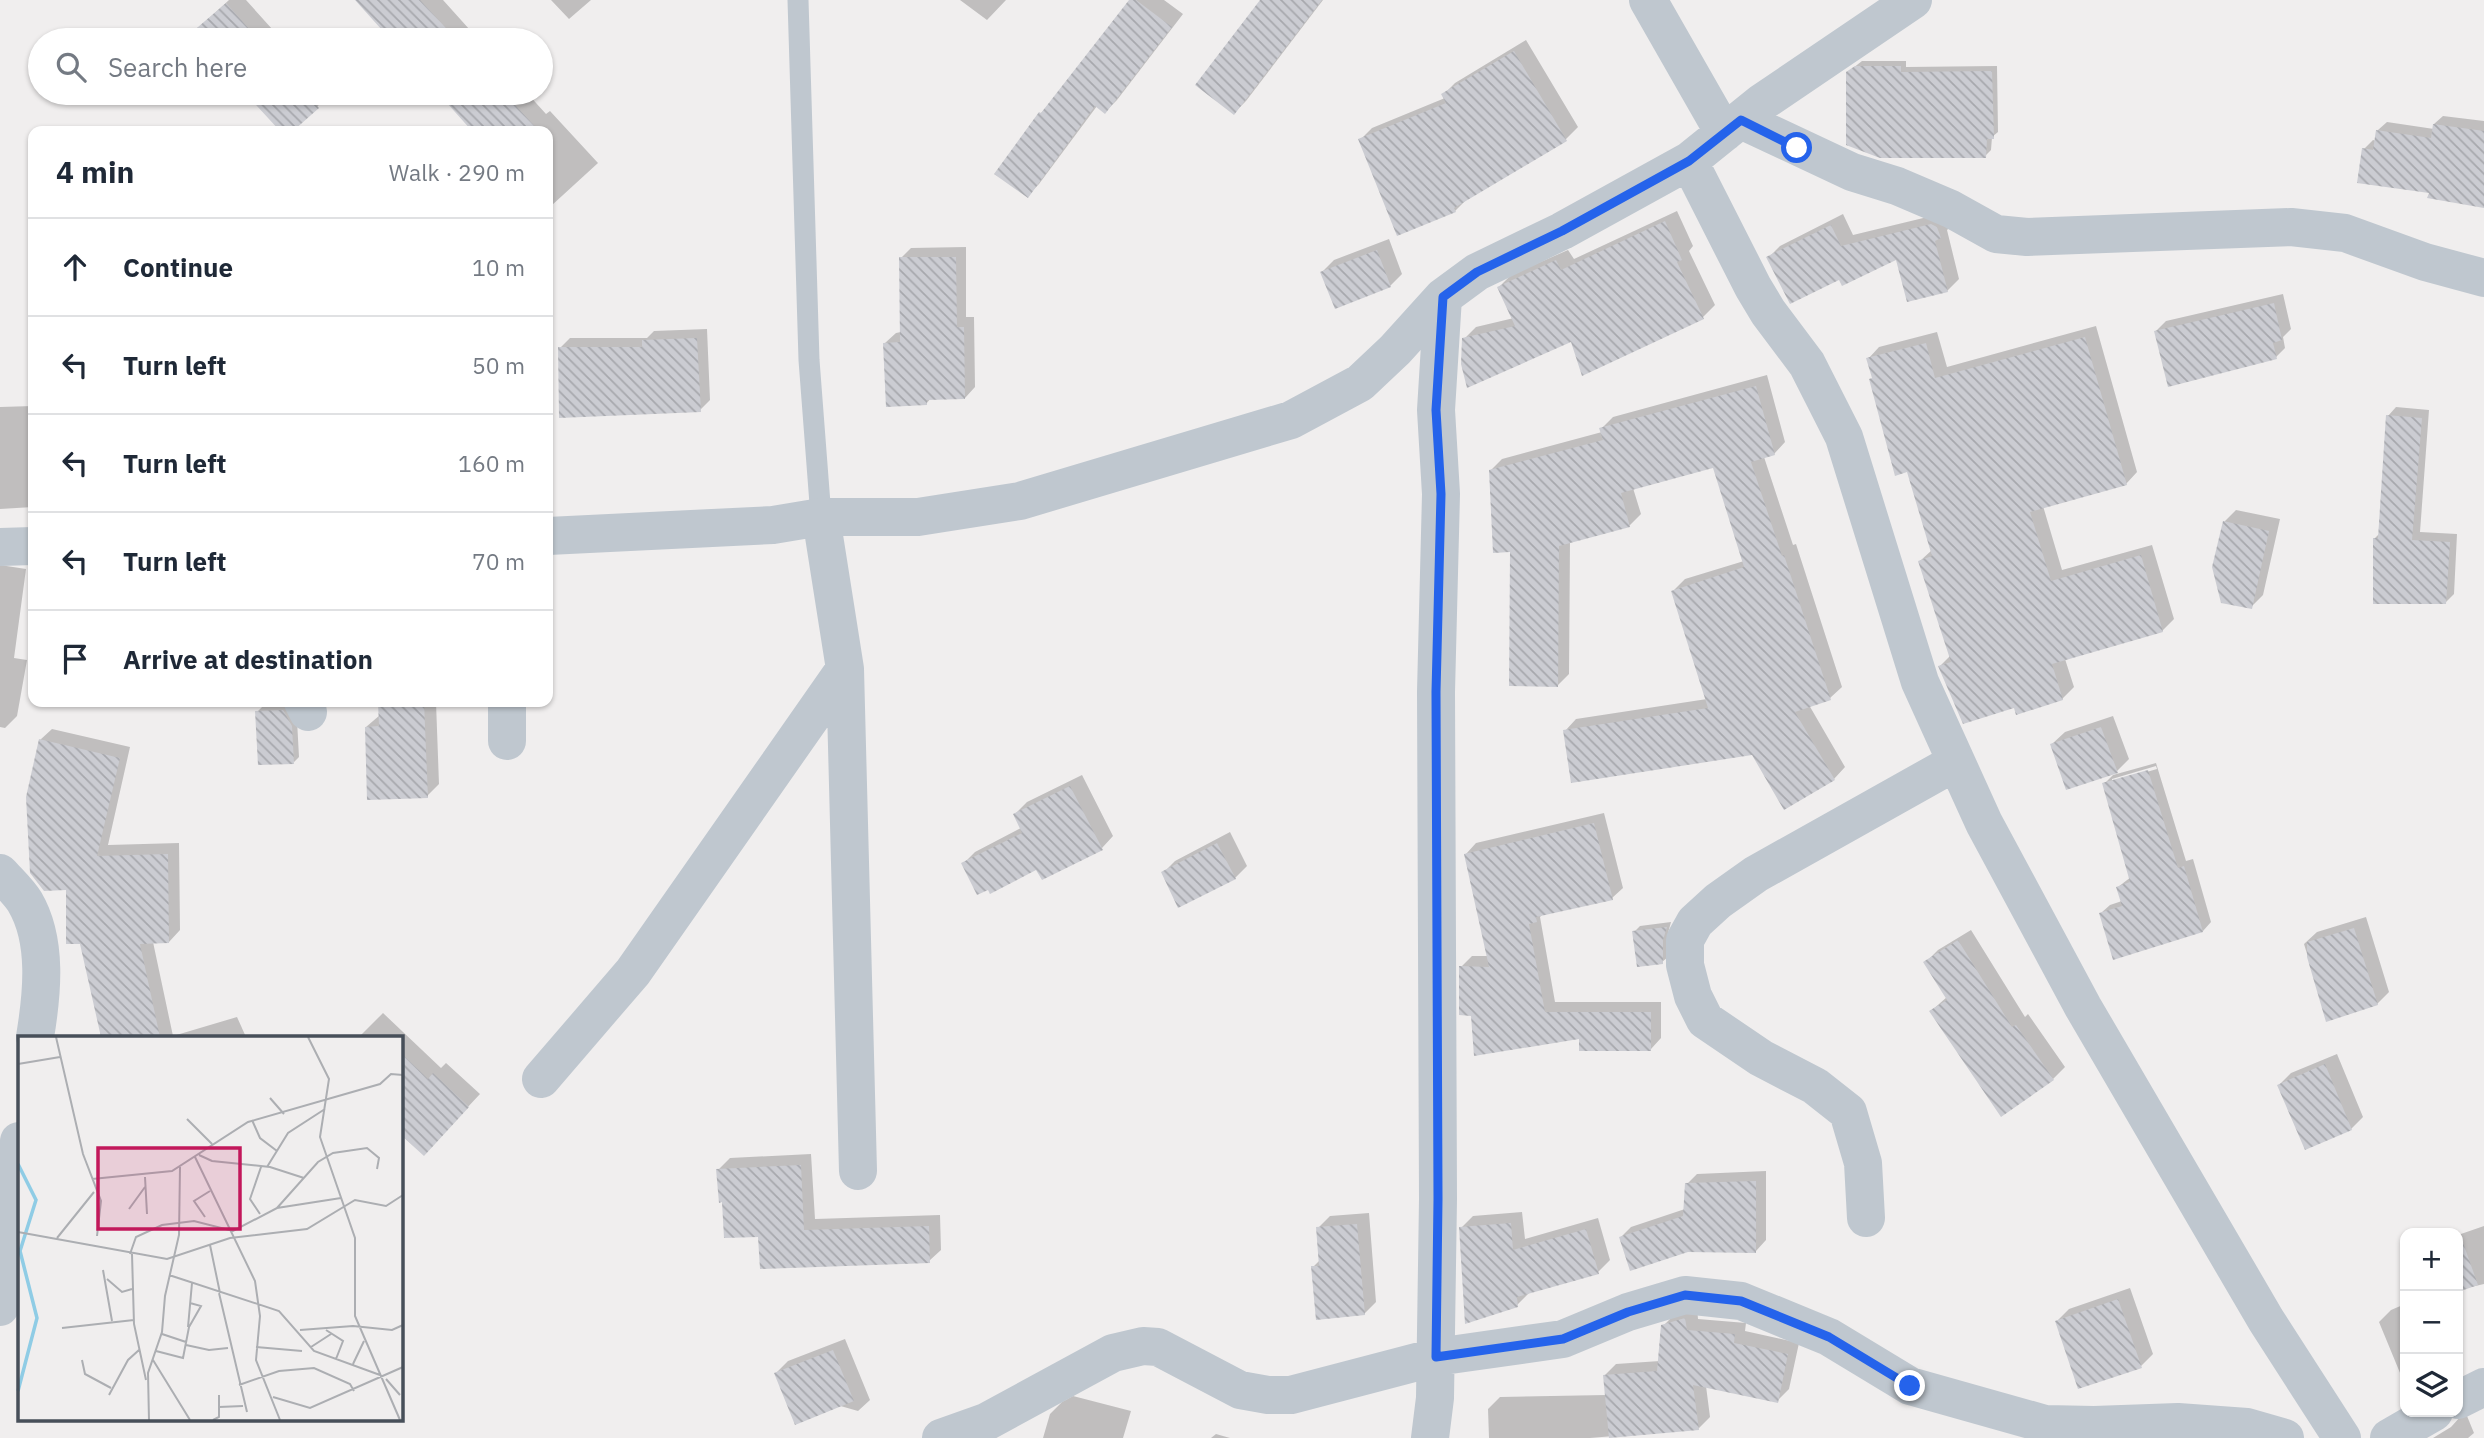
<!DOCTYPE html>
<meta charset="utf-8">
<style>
:root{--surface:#fff;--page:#f6f6f7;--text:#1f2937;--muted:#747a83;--line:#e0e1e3}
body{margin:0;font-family:"IBM Plex Sans",sans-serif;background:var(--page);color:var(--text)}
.controls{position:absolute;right:21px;bottom:21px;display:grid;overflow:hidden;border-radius:14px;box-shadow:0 2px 5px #0004}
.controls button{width:63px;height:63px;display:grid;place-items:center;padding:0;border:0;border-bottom:2px solid var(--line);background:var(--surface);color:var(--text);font:35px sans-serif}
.stop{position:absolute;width:21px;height:21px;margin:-16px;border:5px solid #2563eb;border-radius:50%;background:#fff}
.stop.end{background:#2563eb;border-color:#fff;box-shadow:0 2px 7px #0008}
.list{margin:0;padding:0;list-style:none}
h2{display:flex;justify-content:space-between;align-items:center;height:91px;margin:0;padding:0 28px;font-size:30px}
h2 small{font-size:23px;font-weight:400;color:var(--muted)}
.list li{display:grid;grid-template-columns:46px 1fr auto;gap:21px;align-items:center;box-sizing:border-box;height:98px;padding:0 28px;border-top:2px solid var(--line)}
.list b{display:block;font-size:26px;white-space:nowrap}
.list em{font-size:23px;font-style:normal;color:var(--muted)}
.icon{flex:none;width:38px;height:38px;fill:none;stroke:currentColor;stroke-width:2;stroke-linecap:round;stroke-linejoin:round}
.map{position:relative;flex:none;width:2484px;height:1438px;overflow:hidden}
.search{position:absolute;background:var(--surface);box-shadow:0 2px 5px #0004;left:28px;top:28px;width:525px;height:77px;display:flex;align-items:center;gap:18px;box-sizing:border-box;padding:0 24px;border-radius:38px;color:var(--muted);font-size:26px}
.panel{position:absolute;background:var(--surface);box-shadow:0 2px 5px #0004;left:28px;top:126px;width:525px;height:581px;border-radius:14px}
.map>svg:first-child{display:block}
.shadow{fill:#0003;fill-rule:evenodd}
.building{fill:url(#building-back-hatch)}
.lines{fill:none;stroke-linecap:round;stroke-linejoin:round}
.service{stroke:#bfc7cf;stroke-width:21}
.minor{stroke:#bfc7cf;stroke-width:38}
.route{stroke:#2563eb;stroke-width:9}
.inset-river{fill:none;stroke:#8fcce5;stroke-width:3.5}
.inset-road{fill:none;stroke:#acaeb2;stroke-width:2}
.view{fill:#c2185b;fill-opacity:0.15;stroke:#c2185b;stroke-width:3.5}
.inset-edge{fill:none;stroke:#474f59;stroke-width:3.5}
</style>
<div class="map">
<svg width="2484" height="1438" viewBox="0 0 2484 1438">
<defs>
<pattern id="building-back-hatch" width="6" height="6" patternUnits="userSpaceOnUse" patternTransform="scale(1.75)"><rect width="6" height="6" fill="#cbccd2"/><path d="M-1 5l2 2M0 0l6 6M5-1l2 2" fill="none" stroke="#a7a8ad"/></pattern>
</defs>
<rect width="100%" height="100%" fill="#f0eeee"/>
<path class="shadow" d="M229 0H246L282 40H200L193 33Z
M386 0H443L479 40H393L371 15Z
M551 0H591L569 19Z
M960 0H1006L987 20Z
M1131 0H1164L1183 14 1117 100 1105 112 1097 106 1039 184 1027 196 996 173 1041 113 1053 101Z
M1261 0H1323L1246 101 1234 113Z
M1526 40 1578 127 1566 139 1467 199 1455 211 1360 140 1372 128 1445 98 1443 95 1455 83Z
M1862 61H1906V67L1997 66 1998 132 1992 137 1991 150 1985 156 1848 72Z
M247 93H328L330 95 290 131H282Z
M440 93H527L546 114 550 111 598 163 551 206 548 203V131H484L467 112 461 117Z
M2443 116 2484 121V206L2431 192 2364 149 2373 140 2377 141 2378 130 2387 122 2434 129V124Z
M1677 211 1693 246 1689 251 1715 305 1703 317 1572 340 1464 339 1476 327 1514 318 1499 287 1511 275 1568 250 1574 259Z
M1944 213 1952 225 1947 230 1959 279 1947 291 1898 257 1840 277 1768 258 1780 246 1843 214 1853 235Z
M1389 239 1402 274 1390 286 1322 272 1334 260Z
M966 247V317H974L975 387 965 398H931L926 404 885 343 896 333 901 332V258L911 248Z
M2283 294 2291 329 2283 337 2285 348 2276 357 2156 331 2166 321Z
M2096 326 2137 472 2126 484 2043 506 2062 570 2152 545 2174 619 2162 631 2065 659 2074 687 2062 699 2015 706 1940 666 1951 655 1920 561 1932 550 1908 470 1868 359 1879 347 1937 332 1947 367Z
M707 329 710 400 700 410 560 348 570 338H647L654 331Z
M1767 375 1785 442 1774 454 1764 457 1793 545 1796 544 1842 687 1830 698 1809 705 1845 767 1834 779 1753 753 1565 731 1576 719 1707 699 1673 591 1685 579 1744 561 1714 466 1633 488 1641 514 1629 526 1570 541 1569 674 1558 685 1511 551 1490 471 1502 459 1602 432 1601 429 1613 417Z
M33 406V507L0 509V407Z
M2396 407 2429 410 2420 532 2457 534 2454 594 2446 602 2375 538 2380 533 2388 416Z
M2236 510 2280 519 2263 595 2251 607 2224 522Z
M0 565 26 569 14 658 27 660 17 716 5 728 0 727Z
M380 702H436L439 784 427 796 366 727 380 715Z
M289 705 297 720 299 757 294 762 257 712 263 706Z
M2113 716 2129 759 2113 775 2156 763 2186 861 2193 859 2211 922 2203 931 2101 913 2110 905 2122 901 2118 887 2131 877 2104 784 2117 771 2052 744 2065 732ZM2156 766 2157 769 2112 782V779Z
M52 729 130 747 108 845 179 843 180 930 169 942H153L173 1036 237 1017 246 1037H103L68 888 40 740Z
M1082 775 1113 836 1102 848 1037 868 963 864 975 852 1021 828 1015 814 1027 802Z
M1604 813 1623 888 1612 898 1543 914 1540 917 1555 1002H1661V1038L1651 1049 1473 1015 1461 967 1472 956H1489L1466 854 1476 843Z
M1230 832 1247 866 1235 878 1163 873 1175 861Z
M2366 917 2389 992 2377 1004 2327 1019 2304 944 2317 932Z
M1671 922 1668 933V957L1662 962 1634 932 1640 926Z
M1971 930 2025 1017 2028 1014 2065 1067 2053 1079 1931 1011 1947 997 1926 962 1938 950Z
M383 1013 441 1068 446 1063 480 1094 424 1154 401 1133V1037H359Z
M2337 1054 2363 1117 2351 1129 2279 1085 2291 1073Z
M811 1154 815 1219 940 1215 941 1250 929 1261 760 1235 724 1201 718 1170 730 1158Z
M1766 1171V1240L1756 1251 1621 1237 1631 1227 1685 1209 1687 1184 1697 1174Z
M1522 1212 1525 1239 1598 1218 1610 1260 1598 1272 1529 1293 1517 1305 1461 1228 1473 1216Z
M1369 1213 1376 1302 1364 1314 1313 1267 1320 1260 1318 1228 1330 1216Z
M2484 1226V1284L2458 1290V1235Z
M2405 1259V1273L2401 1263Z
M2130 1288 2153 1354 2141 1366 2057 1321 2069 1309Z
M2405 1304V1385L2379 1322 2391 1310Z
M1697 1307 1698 1319 1746 1323 1745 1331 1799 1343 1789 1389 1777 1401 1706 1386 1710 1417 1698 1429 1590 1438H1489L1488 1409 1500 1397 1606 1395 1604 1376 1616 1364 1660 1361 1663 1326 1675 1314Z
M845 1339 870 1400 858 1411 837 1405 776 1373 788 1361Z
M1073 1396 1131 1411 1123 1438H1043L1050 1414 1062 1402Z
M2461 1416H2467L2474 1433 2468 1438H2433L2451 1427Z
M1216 1434 1230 1438H1211Z"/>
<path class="building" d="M355 0H420L457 40H391Z
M1129 0H1136L1172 27 1105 114 1095 106 1028 198 994 174 1039 112 1041 113Z
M1260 0H1322L1234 115 1195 85Z
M226 3 259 40H197L191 33Z
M1514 51 1567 141 1454 208 1456 212 1397 236 1358 139 1446 103 1441 94Z
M1855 66H1901V72L1992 71 1994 139H1987L1986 158H1880L1846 145V72Z
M245 93H306L319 108 293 131H280Z
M438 93H504L539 131H472Z
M2433 124 2484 131V208L2427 198 2429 193 2357 183 2362 148 2373 150 2376 130 2431 138Z
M1665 221 1682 260 1677 262 1704 319 1582 376 1571 342 1467 388 1461 364 1462 338 1515 326 1497 287 1556 260 1561 270Z
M1931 224 1937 227 1941 238 1935 241 1948 292 1907 302 1896 260 1842 286 1839 280 1790 304 1766 257 1831 225 1841 246Z
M1377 250 1391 287 1335 309 1320 272Z
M899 257H956L957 327H964L965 399 927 400V405L886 407 883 343 900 342Z
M2274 303 2282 340 2273 343 2277 359 2168 387 2154 331Z
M2085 337 2127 485 2030 512 2051 581 2141 555 2163 632 2052 664 2063 700 2016 715 2014 708 1963 724 1938 666 1951 662 1918 561 1932 556 1907 472 1895 476 1869 379 1872 378 1866 358 1926 343 1935 378Z
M697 338 701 412 559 418 558 347H642V340Z
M1756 386 1775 455 1751 462 1782 556 1784 555 1831 700 1795 712 1835 780 1784 810 1752 755 1571 783 1563 730 1708 708 1671 591 1744 567 1713 468 1621 493 1630 527 1559 546 1558 687 1509 686 1510 552 1493 553 1489 470 1603 440 1599 428Z
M2386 415 2422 418 2412 540 2450 542 2446 604H2373V538H2378Z
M2223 521 2269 531 2252 609 2221 603 2212 567Z
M378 702H424L428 798 367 800 365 727 379 726Z
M283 710 292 726 294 764 258 765 255 711Z
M2101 727 2118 773 2066 790 2050 744Z
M39 739 120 758 97 856 168 854 169 943 140 944 160 1037H101L80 944H66V890L44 891 30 873 26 797Z
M2148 770 2178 868 2184 866 2203 932 2113 960 2099 913 2122 906 2116 887 2130 882 2102 783Z
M1070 786 1103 850 1042 880 1036 870 990 894 988 890 977 895 961 863 1022 833 1013 814Z
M1594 823 1613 900 1536 917 1537 922 1529 924 1545 1012H1651V1051H1579V1039L1474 1056 1471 1016 1459 1015V966L1489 967 1464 854Z
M1217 843 1236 879 1178 908 1161 872Z
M1667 927 1663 940V964L1637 967 1632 931Z
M2354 928 2378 1005 2326 1022 2307 957V942Z
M1958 940 2012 1027 2016 1025 2054 1080 2001 1117 1929 1011 1947 1000 1923 962Z
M401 1053 428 1079 433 1073 469 1107 424 1156 401 1135Z
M2325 1064 2352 1130 2305 1150 2277 1085Z
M801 1165 804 1230 929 1226 930 1263 760 1269 758 1237 724 1238 722 1202 719 1203 716 1169Z
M1756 1181V1253L1688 1252 1630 1271 1619 1237 1683 1216 1685 1183Z
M1511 1223 1513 1250 1586 1229 1599 1274 1517 1297 1518 1307 1465 1324 1459 1227Z
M1357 1224 1365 1315 1316 1320 1311 1266H1319L1316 1227Z
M2462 1240 2478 1285 2458 1292V1242Z
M2118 1299 2142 1368 2078 1389 2055 1321Z
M1685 1318 1687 1330 1735 1334 1734 1343 1788 1354 1778 1403 1693 1385 1699 1430 1609 1438 1603 1375 1657 1371 1661 1325Z
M833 1350 854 1401 795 1425 774 1373Z"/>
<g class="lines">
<path class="service" d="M798 0 809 360 821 517"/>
<path class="minor" d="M1648 0 1724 133
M1741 120 1852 172 1897 186 1951 209 1996 234 2027 237 2291 227 2345 233 2425 262 2484 278
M1689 161 1753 287 1768 312 1807 364 1844 437 1920 682 1984 823 2083 1007 2266 1320 2342 1438
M821 517 845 669 858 1171
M548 536 773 525 821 517H918L1020 501 1291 420 1360 383 1395 350 1443 297 1477 272 1562 231 1689 161 1761 103 1913 0
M0 547 33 546
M303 702 308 712
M507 702V741
M0 873C8 882 19 892 25 902 48 941 42 995 35 1037
M541 1079 633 972 845 669
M1866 1218 1863 1163 1848 1112 1815 1086 1761 1058 1705 1020 1693 996 1685 965V940L1695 922 1718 901 1756 874 1956 762
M0 1307 19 1141
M2458 1400 2484 1387
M941 1438 986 1422 1113 1353 1143 1346 1158 1347 1240 1390 1268 1395H1291L1436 1357 1563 1339 1628 1312 1685 1295 1741 1301 1829 1337 1910 1386 2045 1424 2094 1425 2178 1422 2247 1427 2285 1438
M1430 1438 1435 1398 1438 1199 1436 692 1441 494 1436 410 1443 297
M2389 1438 2434 1412"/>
</g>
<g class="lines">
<path class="route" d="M1797 148 1741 120 1689 161 1562 231 1477 272 1443 297 1436 410 1441 494 1436 692 1438 1199 1436 1357 1563 1339 1628 1312 1685 1295 1741 1301 1829 1337 1910 1386"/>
</g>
<g transform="translate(18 1036)">
<rect width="385" height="385" fill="#f0eeee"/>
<path class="inset-river" d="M0 128 18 164 2 215 19 282 0 355"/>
<path class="inset-road" d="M38 1 65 118 83 165 79 200M290 1 311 43 302 101 337 202V280L382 384M0 28 42 21M252 62 266 78M169 83 194 108M234 84 242 102 259 115M181 119 194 125 252 131 286 142M177 121 237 245 242 280 238 324 262 384M249 131 270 97 307 73M127 141 129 178M74 143 154 135 230 86 362 48 373 38 385 39M259 172 300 126 315 117 349 112 361 122 359 133M111 173 127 151M242 178 232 163 243 131M187 181 176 165 192 155M0 196 149 223 212 202 289 193 337 164 368 170 385 159M39 202 76 156M192 209 202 257M112 218 118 201 144 189 176 185 215 195 259 172 323 162M114 218 116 288 128 344M85 234 94 285M151 239 261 275 296 315 362 339M89 243 104 256 114 253M201 257 229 376M170 291 174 247M44 292 116 284M282 294 335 290 374 294 385 289M308 294 325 305 318 323M144 298 168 306M168 309 191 314 210 312M238 311 284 315M293 311 313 298M138 315 165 322 171 291 183 270 172 267M64 324 67 338 93 352M135 324 172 384M335 328 346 305M368 343 382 359M221 349 261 335 296 332 332 348 336 355M91 359 110 324 121 314M255 361 292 372 385 331M201 371 225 370M131 384 130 337 144 296 147 260 161 199 162 131M195 384 201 381V359"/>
<path class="view" d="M80 112H222V193H80Z"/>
<rect width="385" height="385" class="inset-edge"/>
</g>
</svg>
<div class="controls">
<button>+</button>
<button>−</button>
<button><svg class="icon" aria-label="layers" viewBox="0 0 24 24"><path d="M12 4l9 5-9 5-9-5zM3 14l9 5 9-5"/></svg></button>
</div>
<div class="stop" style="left:1797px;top:148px"></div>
<div class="stop end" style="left:1910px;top:1386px"></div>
<div class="search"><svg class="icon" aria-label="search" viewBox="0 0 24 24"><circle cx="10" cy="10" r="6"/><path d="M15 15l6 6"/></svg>Search here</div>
<section class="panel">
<h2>4 min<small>Walk · 290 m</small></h2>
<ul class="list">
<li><svg class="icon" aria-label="ahead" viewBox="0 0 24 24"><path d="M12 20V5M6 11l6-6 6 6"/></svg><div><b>Continue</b></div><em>10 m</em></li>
<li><svg class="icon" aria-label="left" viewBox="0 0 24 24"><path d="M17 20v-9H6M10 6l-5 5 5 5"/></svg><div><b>Turn left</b></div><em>50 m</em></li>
<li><svg class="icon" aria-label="left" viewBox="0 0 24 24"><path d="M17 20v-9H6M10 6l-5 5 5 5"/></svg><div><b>Turn left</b></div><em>160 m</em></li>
<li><svg class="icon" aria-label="left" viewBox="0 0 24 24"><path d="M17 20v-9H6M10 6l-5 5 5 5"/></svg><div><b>Turn left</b></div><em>70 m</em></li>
<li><svg class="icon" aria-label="arrive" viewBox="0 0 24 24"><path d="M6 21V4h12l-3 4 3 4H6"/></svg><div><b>Arrive at destination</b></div></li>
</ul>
</section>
</div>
